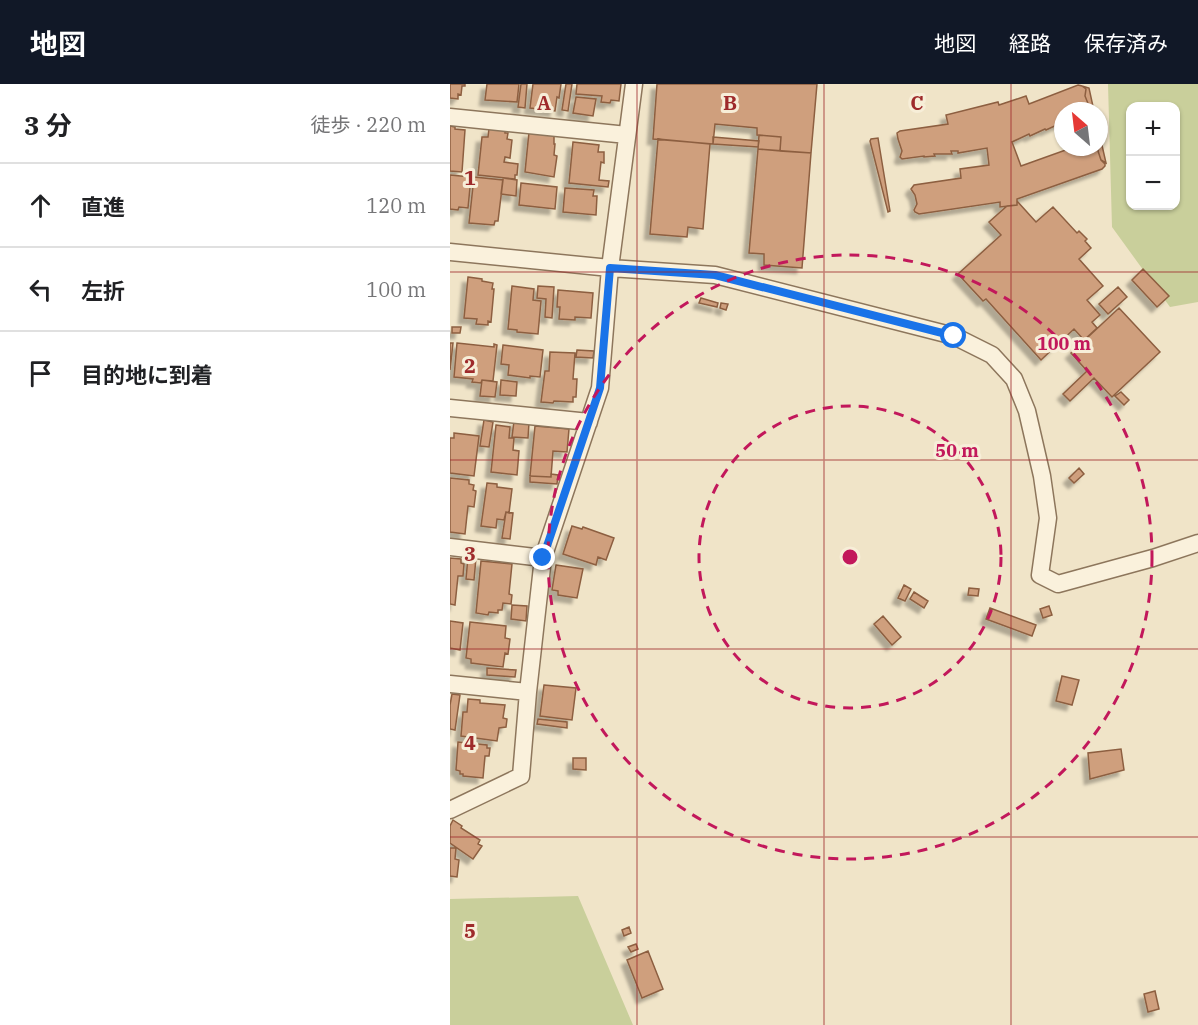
<!DOCTYPE html>
<html lang="ja">
<meta charset="utf-8">
<style>
:root{--surface:#fff;--page:#f2f2f2;--text:#202124;--muted:#757577;--line:#e0e0e0;--accent:#111827}
body{margin:0;font-family:"IBM Plex Serif","Noto Sans JP",serif;background:var(--page);color:var(--text)}
.controls{position:absolute;right:18px;top:18px;display:grid;overflow:hidden;border-radius:12px;box-shadow:0 2px 4px #0004}
.controls button{width:54px;height:54px;display:grid;place-items:center;padding:0;border:0;border-bottom:2px solid var(--line);background:var(--surface);color:var(--text);font:30px sans-serif}
.compass{position:absolute;left:604px;top:18px;width:54px;height:54px;border-radius:50%;background:var(--surface);box-shadow:0 2px 4px #0004;rotate:332deg}
.stop{position:absolute;width:18px;height:18px;margin:-14px;border:4px solid #1a73e8;border-radius:50%;background:#fff}
.stop.end{background:#1a73e8;border-color:#fff;box-shadow:0 2px 6px #0008}
.list{margin:0;padding:0;list-style:none}
h2{display:flex;justify-content:space-between;align-items:center;height:78px;margin:0;padding:0 24px;font-size:26px}
h2 small{font-size:20px;font-weight:400;color:var(--muted)}
.list li{display:grid;grid-template-columns:39px 1fr auto;gap:18px;align-items:center;box-sizing:border-box;height:84px;padding:0 24px;border-top:2px solid var(--line)}
.list b{display:block;font-size:22px;white-space:nowrap}
.list em{font-size:20px;font-style:normal;color:var(--muted)}
.icon{flex:none;width:33px;height:33px;fill:none;stroke:currentColor;stroke-width:2;stroke-linecap:round;stroke-linejoin:round}
.map{position:relative;flex:none;width:748px;height:941px;overflow:hidden}
header{display:flex;align-items:center;gap:36px;box-sizing:border-box;height:84px;padding:0 30px;background:var(--accent);color:#fff}
header strong{font-size:28px}
nav{display:flex;gap:33px;margin-inline-start:auto;font-size:21px}
main{display:flex}
aside{flex:1;background:var(--surface)}
.map>svg:first-child{display:block}
.green{fill:#c9cf9b;fill-rule:evenodd}
.building{fill:#cf9f7d;stroke:#8d5f41;stroke-width:1.5;filter:url(#shadow)}
.lines{fill:none;stroke-linecap:round;stroke-linejoin:round}
.street-casing{stroke:#8d765c;stroke-width:19}
.street{stroke:#faf1dc;stroke-width:16}
.route{stroke:#1a73e8;stroke-width:8}
.grid{fill:none;stroke:#9e2a2b;stroke-width:1.5;stroke-opacity:0.55}
.ring{fill:none;stroke:#c2185b;stroke-width:3;stroke-dasharray:10 8}
.grid-label{font-size:20px;text-anchor:middle;font-weight:bold;fill:#9e2a2b;stroke:#f7eed8;stroke-width:6;stroke-linejoin:round;paint-order:stroke}
.centre{fill:#c2185b;stroke:#f7eed8;stroke-width:3}
.ring-label{font-size:18px;text-anchor:middle;font-weight:bold;fill:#c2185b;stroke:#f7eed8;stroke-width:6;stroke-linejoin:round;paint-order:stroke}
</style>
<header>
<strong>地図</strong>
<nav><a>地図</a><a>経路</a><a>保存済み</a></nav>
</header>
<main>
<aside>
<h2>3 分<small>徒歩 · 220 m</small></h2>
<ul class="list">
<li><svg class="icon" aria-label="ahead" viewBox="0 0 24 24"><path d="M12 20V5M6 11l6-6 6 6"/></svg><div><b>直進</b></div><em>120 m</em></li>
<li><svg class="icon" aria-label="left" viewBox="0 0 24 24"><path d="M17 20v-9H6M10 6l-5 5 5 5"/></svg><div><b>左折</b></div><em>100 m</em></li>
<li><svg class="icon" aria-label="arrive" viewBox="0 0 24 24"><path d="M6 21V4h12l-3 4 3 4H6"/></svg><div><b>目的地に到着</b></div></li>
</ul>
</aside>
<div class="map">
<svg width="748" height="941" viewBox="0 0 748 941">
<defs>
<filter id="shadow"><feDropShadow dx="-5.5" dy="5.5" stdDeviation="1.5" flood-color="#0004"/></filter>
</defs>
<rect width="100%" height="100%" fill="#f0e4c8"/>
<path class="green" d="M658 0H748V218L720 223 662 143ZM680 22H726V122H680Z
M128 812 183 941H0V815Z"/>
<path class="building" d="M0 0H15V2H12L11 11 8 10V15L0 14Z
M37 0H69L67 18 35 16Z
M71 0H77L75 24 68 23Z
M83 0H111L109 14 107 13 105 27 80 24Z
M116 0H122L118 27 112 26Z
M127 0H171L169 17 161 16 160 19 151 18 152 12 126 10Z
M207 0H367L361 69 330 67 331 53 307 51V44L265 40 263 60 203 55Z
M628 1 632 2 636 5 635 12 641 27H613V40L611 39 596 46 595 45 580 52 579 50 562 58 571 82 624 63H649L648 67 651 76 655 80V82L652 85 567 115V121L550 123V118L469 130 465 128 464 126 467 120 465 111 461 105 464 101 511 94 510 85 539 81 537 64 508 69V67H501L502 70H484L485 72 474 73V72L452 75 450 73 452 67 448 55 447 49 450 47 498 40 496 31 548 18 549 21 576 12 579 20Z
M632 2 639 4 644 27H641L635 12 636 5Z
M126 13 146 15 143 32 123 29Z
M0 42 5 43V45L15 46 12 88 0 87Z
M39 44 55 46V49H58L57 55 62 56 60 74 55 73 54 78 68 80 67 91H65V95L28 91 32 53H38Z
M79 48 104 51V60H105L104 71 107 72 104 93 75 88Z
M649 48 656 79 651 76 648 67Z
M309 51 331 53 330 67 308 65Z
M263 53 309 57 308 63 263 60Z
M428 54 440 127 438 128 420 57 421 55Z
M208 55 260 60 253 145 238 143 237 153 200 150Z
M123 58 149 61 148 68H154V79L151 78 149 96 159 97 158 103 119 99Z
M308 65 361 69 352 184 314 181V170L299 169Z
M0 91 21 93 18 124 9 123 8 126 0 125Z
M24 93 53 96 48 137H45L44 141 19 139Z
M53 94 67 96 66 112 51 110Z
M71 99 107 103 105 125 69 121Z
M115 104 144 106 143 112H147L146 131 113 128Z
M567 117 586 138 603 123 627 149 629 147 637 155 635 157 641 164 629 175 653 202 637 216 650 231 642 238 647 244 634 256 624 245 591 276 536 215 533 217 508 190 551 151 539 138 557 122 567 121Z
M693 185 719 212 707 223 682 196Z
M18 193 32 195V197L43 199 42 205H44L41 238 38 237V241L26 240 27 235 14 234Z
M62 202 84 205 83 216 91 217 88 250 67 248V246L58 245Z
M88 202 104 203 102 234 95 233 96 215 87 214Z
M668 203 677 213 658 230 649 220Z
M108 206 143 209 141 234 125 233V236L109 235 110 223H107Z
M251 214 268 219 267 223 249 219Z
M271 219 278 220 276 226 270 224Z
M669 224 710 268 662 313 644 294 620 317 613 310 637 287 621 269Z
M2 243H11L10 249H2Z
M0 259H3L0 286Z
M7 259 44 263V260L47 261 43 297 32 296 31 299 22 298 23 295 4 293Z
M53 261 93 266 90 293 80 292V294L58 291 59 281 51 280Z
M127 266 144 267 143 274 126 273Z
M100 268 125 269 123 295H127L126 313H123V318L104 317 103 319 91 318 95 287H99Z
M32 296 47 298 45 313 30 312Z
M51 296 67 298 66 312 50 311Z
M671 308 679 316 674 321 665 312Z
M34 336 43 338 39 363 30 362Z
M64 337 79 339 78 354 62 353Z
M46 341 60 343 59 354H64L63 366 69 367 67 391 41 388Z
M85 342 119 345 117 368 103 367 101 393 80 392Z
M4 349 29 352 24 392 0 389V354H4Z
M629 384 634 390 624 399 619 394Z
M101 390 108 391 107 400 80 398V392L101 393Z
M0 394 19 396V400L24 401 23 406 26 407 24 423 18 422 15 450 0 448Z
M37 399 47 400V403L62 405 59 429 56 428 54 436 47 435 46 444 31 442Z
M56 428 63 429 60 455 52 454Z
M122 442 132 445 133 443 164 454 156 476 148 473 146 481 113 470Z
M18 473 26 474 24 496 16 495Z
M0 474 11 475V479L14 480 13 492H8L5 521 0 520Z
M31 477 62 480 59 510 62 511 61 520 53 519 52 526H48V529L39 528 38 531 26 529Z
M106 481 133 485 127 514 108 511V507L102 506Z
M454 501 461 505 455 517 448 514Z
M519 504 529 505 528 512 518 511Z
M464 508 478 517 474 524 460 515Z
M62 521 77 522 76 537 61 535Z
M599 522 602 531 593 534 590 525Z
M540 524 586 541 582 552 536 535Z
M433 532 451 553 442 561 424 540Z
M0 537 13 539 10 566 0 564Z
M20 538 56 542 55 554 60 555 58 570 55 569 53 583 21 579V575L16 574Z
M37 584 66 586 65 593 37 591Z
M612 592 629 596 622 621 606 617Z
M94 601 126 604 122 636 90 632Z
M2 610 10 611 5 646 0 645V621Z
M18 615 30 616V619L55 621 53 634 57 635 56 643 49 644 47 657 11 652 13 628H17Z
M88 635 117 638V644L87 640Z
M8 658 37 661V664H40L39 672H35L33 694 13 692V690H10V687L6 686Z
M671 665 674 686 640 695 638 669Z
M123 674H136V686L123 685Z
M3 736 12 742 11 744 30 756 28 760 32 762 23 775 0 759V742Z
M0 764H6L5 775 9 776 7 793 0 792Z
M179 843 181 849 174 852 172 846Z
M186 860 188 865 181 868 178 863Z
M198 867 213 905 192 914 177 876Z
M705 907 709 925 698 928 694 910Z"/>
<g class="lines">
<g class="street-casing">
<path id="street" d="M0 33 177 51
M0 168 160 184 265 191 504 252 542 271 564 295 577 327 592 392 598 434 590 491 608 500 703 474 748 459
M0 324 139 338
M0 463 93 474
M0 600 78 608
M0 726 71 692 78 608 93 474 150 304 160 184 184 0"/>
</g>
<use href="#street" class="street"/>
</g>
<g class="lines">
<path class="route" d="M93 474 150 304 160 184 265 191 504 252"/>
</g>
<path class="grid" d="M187 0V941M374 0V941M561 0V941M0 188H748M0 376H748M0 565H748M0 753H748"/>
<g class="ring">
<circle cx="400" cy="473" r="151"/>
<circle cx="400" cy="473" r="302"/>
</g>
<g class="grid-label">
<text x="94" y="26">A</text>
<text x="280" y="26">B</text>
<text x="467" y="26">C</text>
<text x="20" y="101">1</text>
<text x="20" y="289">2</text>
<text x="20" y="477">3</text>
<text x="20" y="666">4</text>
<text x="20" y="854">5</text>
</g>
<circle cx="400" cy="473" r="9" class="centre"/>
<g class="ring-label">
<text x="614" y="266">100 m</text>
<text x="507" y="373">50 m</text>
</g>
</svg>
<div class="controls">
<button>+</button>
<button>−</button>
</div>
<svg class="compass" viewBox="-18 -18 36 36"><path d="M0-13l5 13h-10z" fill="#e53935"/><path d="M0 13l5-13h-10z" fill="#757577"/></svg>
<div class="stop" style="left:504px;top:252px"></div>
<div class="stop end" style="left:93px;top:474px"></div>
</div>
</main>
